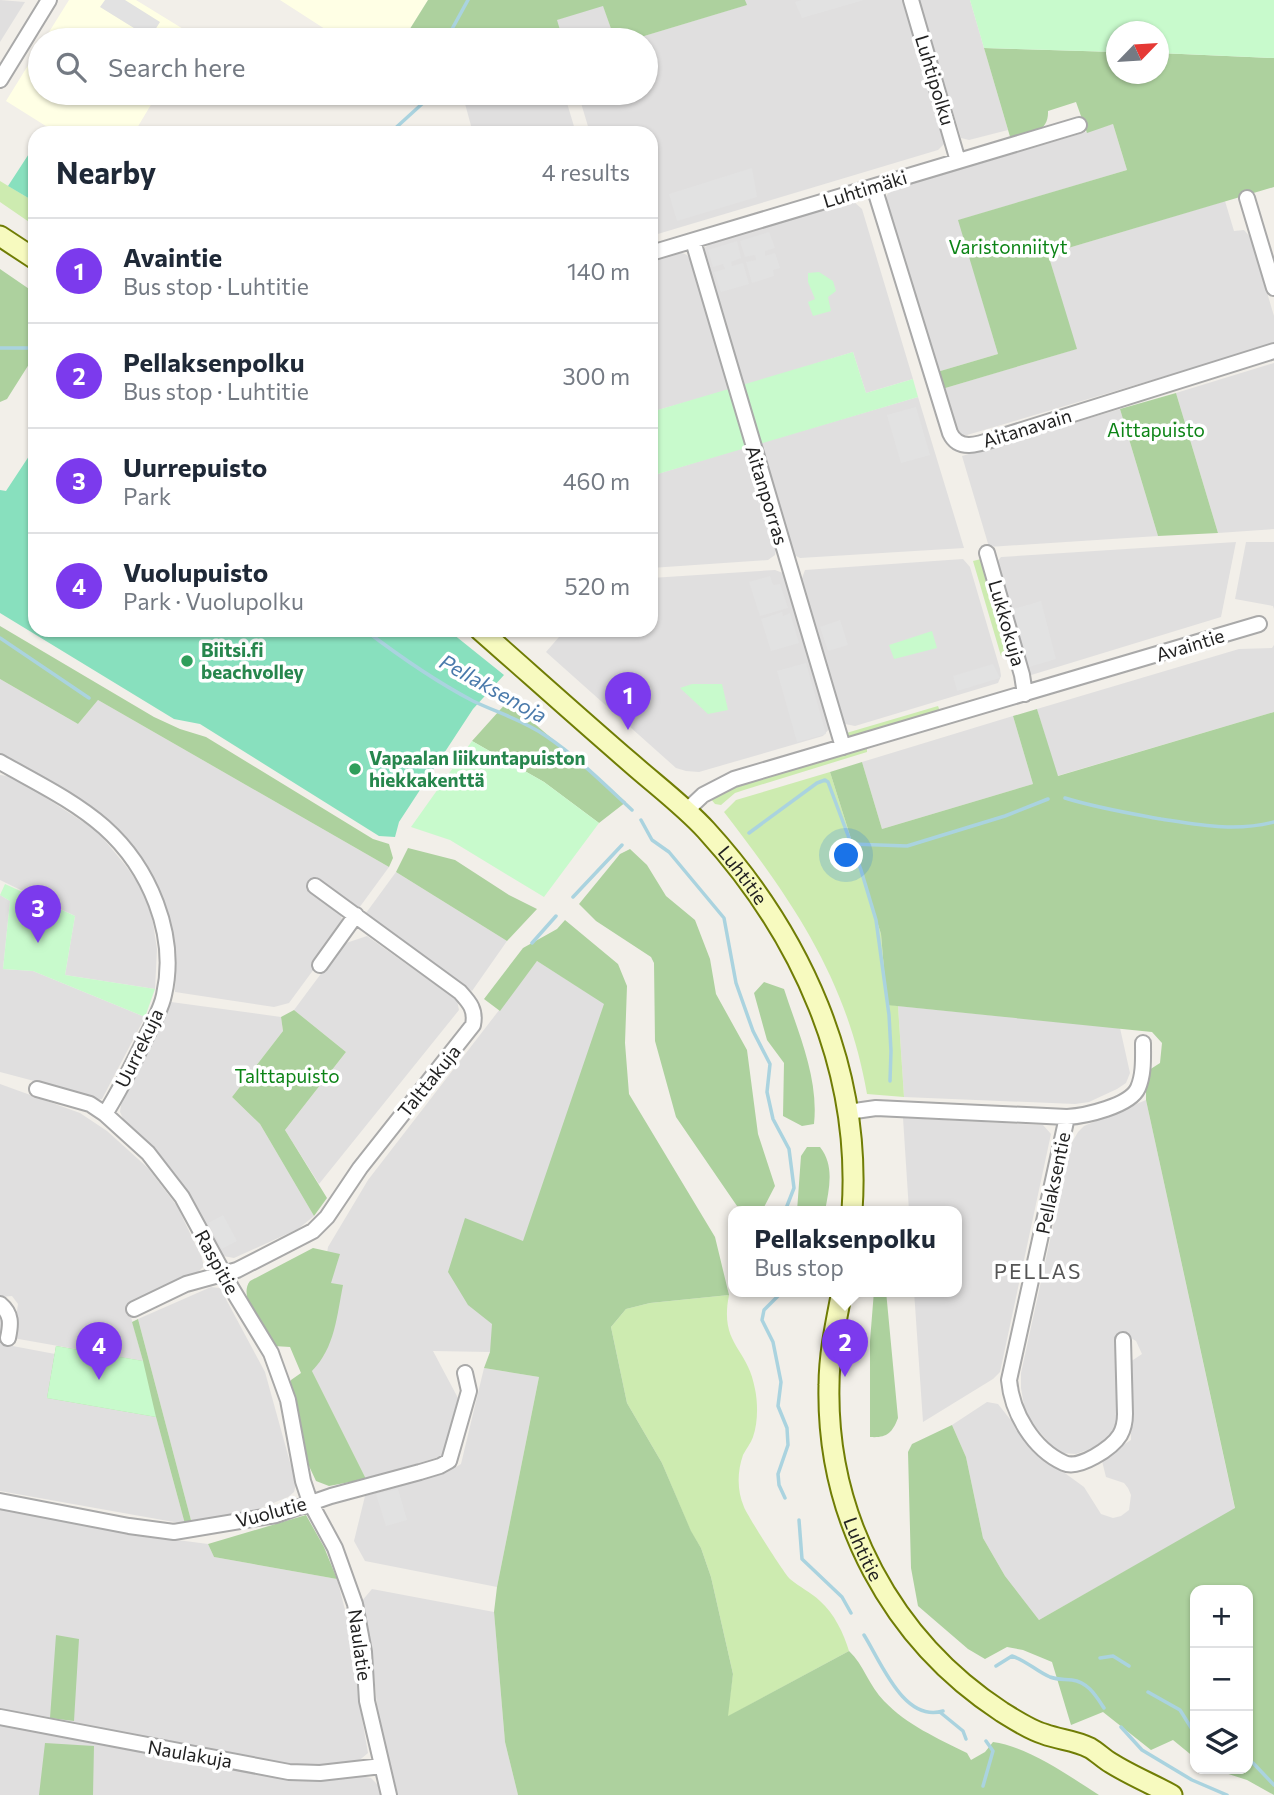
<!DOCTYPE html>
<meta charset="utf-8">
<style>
:root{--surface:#fff;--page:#f6f6f7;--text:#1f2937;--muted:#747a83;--line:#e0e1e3;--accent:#7c3aed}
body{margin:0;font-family:Commissioner,sans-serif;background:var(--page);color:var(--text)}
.controls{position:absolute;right:21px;bottom:21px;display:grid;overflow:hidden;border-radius:14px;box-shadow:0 2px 5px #0004}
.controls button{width:63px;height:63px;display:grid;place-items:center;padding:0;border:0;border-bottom:2px solid var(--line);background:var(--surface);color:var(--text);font:35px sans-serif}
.compass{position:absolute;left:1106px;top:21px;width:63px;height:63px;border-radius:50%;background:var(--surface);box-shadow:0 2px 5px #0004;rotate:65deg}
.you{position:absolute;left:847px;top:856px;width:24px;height:24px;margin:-18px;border:5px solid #fff;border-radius:50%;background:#1a73e8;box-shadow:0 0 0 10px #1a73e833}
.badge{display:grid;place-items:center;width:46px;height:46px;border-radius:50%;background:var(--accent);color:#fff;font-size:23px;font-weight:700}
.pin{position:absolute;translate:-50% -58px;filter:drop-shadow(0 2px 4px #0008)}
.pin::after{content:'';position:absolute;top:37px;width:24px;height:21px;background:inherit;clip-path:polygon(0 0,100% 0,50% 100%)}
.popup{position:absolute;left:728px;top:1206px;width:234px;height:91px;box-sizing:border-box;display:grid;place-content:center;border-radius:14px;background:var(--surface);filter:drop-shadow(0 2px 5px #0005);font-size:23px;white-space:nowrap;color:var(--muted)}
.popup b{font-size:26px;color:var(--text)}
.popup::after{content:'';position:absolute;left:50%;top:100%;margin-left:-14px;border:14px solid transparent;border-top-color:var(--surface)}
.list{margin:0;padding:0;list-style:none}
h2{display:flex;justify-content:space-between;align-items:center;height:91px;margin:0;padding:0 28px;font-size:30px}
h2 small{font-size:23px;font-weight:400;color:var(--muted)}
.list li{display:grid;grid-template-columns:46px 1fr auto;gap:21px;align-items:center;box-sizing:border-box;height:105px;padding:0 28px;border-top:2px solid var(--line)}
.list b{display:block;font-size:26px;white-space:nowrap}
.list p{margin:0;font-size:23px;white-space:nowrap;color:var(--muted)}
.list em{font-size:23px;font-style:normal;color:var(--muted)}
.icon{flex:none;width:38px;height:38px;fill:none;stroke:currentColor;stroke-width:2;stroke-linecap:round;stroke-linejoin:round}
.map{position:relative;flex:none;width:1274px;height:1795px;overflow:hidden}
.search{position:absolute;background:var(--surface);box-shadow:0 2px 5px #0004;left:28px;top:28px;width:630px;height:77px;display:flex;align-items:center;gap:18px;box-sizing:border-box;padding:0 24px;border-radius:38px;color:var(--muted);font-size:26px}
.panel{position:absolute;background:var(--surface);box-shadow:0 2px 5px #0004;left:28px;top:126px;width:630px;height:511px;border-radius:21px}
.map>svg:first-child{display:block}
.residential{fill:#e0dfdf}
.education{fill:#ffffe5}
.grass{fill:#cdebb0}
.forest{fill:#add19e}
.park{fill:#c8facc}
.pitch{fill:#88e0be}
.parking{fill:#e2e2e2}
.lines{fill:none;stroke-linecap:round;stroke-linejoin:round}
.stream{stroke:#aad3df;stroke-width:3.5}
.street-casing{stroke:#a9a9a9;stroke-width:18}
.secondary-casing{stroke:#707d05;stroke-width:23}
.street{stroke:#fff;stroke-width:14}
.secondary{stroke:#f7fabf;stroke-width:19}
.leisure-dot{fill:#2e9e5b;stroke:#fff;stroke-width:2.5}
.labels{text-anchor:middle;stroke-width:7;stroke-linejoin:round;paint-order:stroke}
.street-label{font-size:19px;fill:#222;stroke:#fff}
.park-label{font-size:19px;fill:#0c8416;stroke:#fff}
.leisure-label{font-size:19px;font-weight:bold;fill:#27864d;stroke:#fff;text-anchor:start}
.water-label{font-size:21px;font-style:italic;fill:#4a7aab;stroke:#fff}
.neighbourhood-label{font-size:21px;letter-spacing:2px;fill:#555;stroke:#fff}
</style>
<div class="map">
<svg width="1274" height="1795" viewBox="0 0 1274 1795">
<rect width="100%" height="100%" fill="#f2efe9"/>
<path class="residential" d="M0 0 25 2 0 42Z
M745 0H904L945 143 938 150 651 236V133H590L578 93H646V40H631L746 5Z
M919 0H970L1008 130 969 140 961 138Z
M603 5 615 40H563L556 20Z
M488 93H564L576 133H473L464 100Z
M1113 124 1127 170 959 220 998 354 937 372 886 200 887 195 891 190Z
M853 201 862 209 913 379 866 393 853 352 743 386 703 256 704 248 710 244Z
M1225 201 1234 231 1244 230 1251 238 1274 316V344L967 435 961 436 957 433 942 389 1076 349 1048 254Z
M680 252 687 255 690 260 729 390 651 412V261Z
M1274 363V529L1218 533 1176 393Z
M918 397 964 548 800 558 794 555 760 443Z
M1120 409 1158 536 989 547 962 456Z
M746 447 776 548 775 555 768 560 651 568V476Z
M1236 542 1221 617 1028 676 996 563 1001 557Z
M1246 542H1274V609L1273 606 1235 599Z
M963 559 970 567 1000 669 1001 676 998 683 855 726 845 724 801 581 805 570Z
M775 570 783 573 785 578 829 724V729L823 736 699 772 686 771 676 768 546 652 565 630H651V578Z
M1274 645V712L1057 776 1037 709 1239 649 1272 648Z
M0 679 78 724 98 700 389 867 359 908 316 877 308 888 339 911 343 922 321 951 325 954 289 1003 274 1007 175 992 176 954 167 911 148 867 105 817 0 753Z
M1013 716 1033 784 882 829 862 762Z
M0 775 14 777 97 831 126 866 144 892 153 923 157 949 155 989 65 975 75 916 0 880Z
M396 872 507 941 472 991 366 913Z
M0 895 10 901 3 969 33 971 145 1017 102 1099 94 1100 72 1091 0 1072Z
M367 936 457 1000 459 1010 319 1184 285 1130 346 1052 294 1010 343 944Z
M537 961 605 1004 490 1352 433 1351 458 1398 442 1456 366 1479 312 1371 321 1289 328 1247 368 1180Z
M171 1002 281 1017 283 1031 232 1097 260 1124 314 1216 298 1229 234 1258 223 1256 187 1191 162 1157 125 1123 120 1112 122 1098Z
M898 1006 1120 1028 1130 1073 1126 1083 1117 1089 1089 1102 1075 1104 904 1097Z
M0 1084 80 1113 107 1131 148 1168 177 1206 201 1256 204 1266 194 1276 128 1306 143 1361 13 1338 18 1304 12 1296 0 1297Z
M1146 1100 1235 1509 1039 1620 1005 1576 983 1538 966 1457 952 1425 987 1402 998 1404 1036 1452 1084 1487 1101 1514 1113 1518 1121 1516 1129 1510 1131 1495 1128 1488 1124 1483 1106 1477 1102 1461 1105 1456 1131 1440 1130 1362 1142 1354 1136 1341 1124 1334 1118 1337V1416L1113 1430 1107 1440 1096 1447 1076 1454 1062 1453 1053 1447 1031 1422 1024 1406 1021 1388V1373L1071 1144 1078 1132 1084 1126Z
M903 1118 1043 1125 1051 1134 1000 1372 993 1379 923 1422 914 1291H957V1211H909Z
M211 1287 220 1288 265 1372 296 1484 294 1492 288 1497 246 1514 192 1524 138 1319Z
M0 1311 5 1325 2 1344 55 1354 47 1398 156 1417 185 1524 0 1491Z
M484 1368 539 1377 497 1587 365 1561 354 1541 365 1496 446 1473 461 1464Z
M0 1507 139 1535 208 1544 214 1557 337 1579 355 1648 358 1696 368 1753 356 1763 294 1765 0 1710Z
M372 1589 494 1612 505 1742 518 1795H398L378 1717 372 1654 361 1602Z
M0 1723 295 1780 361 1776 371 1778 378 1785 381 1795H0Z"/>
<path class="education" d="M69 0H136L193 35 190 40H44Z
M280 0H428L403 40H342Z
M40 46V93H158L134 133H57L6 101Z"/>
<path class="grass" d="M0 181 35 202V226L0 202Z
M981 559 1008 654 1001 656 973 561Z
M938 706 940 711 849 738 843 734Z
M867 746V752L744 790 735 793 721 805 715 804 710 798 719 791Z
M830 772 881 934 887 1004 898 1006 904 1097 867 1094C847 979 793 902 724 812L736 800Z
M729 1295C719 1345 748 1347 755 1389 758 1403 758 1423 753 1437 751 1443 746 1449 743 1455 737 1472 737 1491 744 1507 747 1515 785 1575 790 1579 799 1587 811 1592 820 1601 834 1613 844 1634 849 1651L727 1717 733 1674 711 1577 701 1548 691 1532 662 1463 627 1403 611 1327 626 1309 650 1303Z"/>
<path class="forest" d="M428 0H745L747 5 631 40H615L603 6 557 20 563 40H403Z
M984 48 1116 52V74H1158L1159 53 1274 58V187L1048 254 1077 349 942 389 937 372 998 354 958 220 1127 170 1113 124 1087 133 1076 102 1048 111C1049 133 1029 135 1011 140Z
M0 269 35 293V361H31L7 399 0 402Z
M1176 393 1218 533 1158 536 1120 409Z
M0 626 154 717 180 729 206 737 373 839 389 844 393 858 389 867 98 700 78 724 0 679Z
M508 701 626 802 599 823 544 782 472 741Z
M1037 709 1058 776 1274 712V1795L1247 1780 1213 1769H1248V1590H1195V1758L1173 1740 1151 1750 1103 1712 1071 1725 1052 1662 1023 1650 1007 1647 985 1659 968 1649 918 1606 911 1568 908 1452 912 1444 952 1425 966 1457 983 1538 1005 1576 1039 1620 1235 1508 1146 1100V1072L1160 1063 1162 1043 1152 1032 887 1005 881 934 830 772 862 762 882 829 1033 784 1013 716Z
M408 848 455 860 509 895 537 909 507 941 396 872Z
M630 849 647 865 666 896 695 920 710 959 716 994 747 1050 758 1134 775 1186 762 1211 737 1206 676 1117 655 1041 654 963 651 957 596 921 579 904 620 854Z
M565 920 618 964 627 986 625 1043 629 1094 715 1237 729 1295 650 1303 626 1309 611 1327 627 1403 662 1463 691 1531 701 1548 711 1577 733 1674 728 1716 849 1651C864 1665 869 1686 884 1701 907 1725 937 1738 967 1753L971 1760 985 1752 993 1742C1029 1747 1069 1776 1099 1795H518L505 1742 494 1612 497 1587 539 1377 484 1368 490 1352 492 1324 468 1305 448 1272 465 1218 523 1241 604 1004 537 961 500 1011 484 999 523 948 557 929Z
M764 982 784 989C798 1032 819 1078 814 1124L802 1126 783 1116 784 1063 767 1040 754 993Z
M294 1010 346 1052 285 1130 327 1198 314 1216 260 1124 232 1097 283 1031 281 1017Z
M807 1147H820C835 1166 829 1189 825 1211H797L801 1156Z
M313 1248 340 1254 331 1283 343 1285C337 1315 335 1348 312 1371L366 1479 329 1486 316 1481 309 1466 288 1390 291 1380 301 1373 290 1347 274 1346C264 1330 237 1297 250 1281Z
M874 1291H886L898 1418C892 1434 886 1438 870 1437V1341Z
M138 1319 192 1524H185L156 1417 47 1398 56 1346 143 1361 132 1322Z
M306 1515 324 1547 337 1579 214 1557 208 1544Z
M56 1635 79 1639 74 1721 50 1718Z
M45 1743 94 1746 93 1795H39Z"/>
<path class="park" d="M970 0H1274V58L1159 53 1158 32H1116V52L984 48Z
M819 272 833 281 836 291 828 297 831 311 813 316 808 302 815 299 808 282V273Z
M853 352 866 393 913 379 918 397 651 476V412Z
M932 631 937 648 894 659 889 645Z
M692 684H722L728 710 708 714 680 688Z
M472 741 544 782 599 823 544 897 450 840 411 827Z
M5 884 75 916 65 975 155 989 145 1017 33 971 3 969 10 901 0 895Z
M56 1346 143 1361 156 1417 47 1398Z"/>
<path class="pitch" d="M34 146 35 147V202L8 186Z
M35 447V630H448L504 675 473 709 399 822 395 837 379 836 200 724 174 719 0 613V490L6 491Z"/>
<path class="parking" d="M105 0H125L160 22 150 38 100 7Z
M802 0H864L802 18 795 2Z
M752 168 757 197 677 221 669 194Z
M769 232 775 248 765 251V256L775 253 780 268 773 270 774 276 752 283 746 262 756 260 755 255 745 257 740 241Z
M737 241 741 258 731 262 732 266 743 263 749 284 721 292 714 272 725 269 723 264 713 267 708 250Z
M916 407 930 455 901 463 887 415Z
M770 576 773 585 780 584 788 608 760 616 749 582Z
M1041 601 1056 659 1029 667 1013 609Z
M782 612 783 616 790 613 799 643 771 651 761 619Z
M840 620 848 645 828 651 820 627Z
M806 663 826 734 797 742 777 671Z
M993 664 1000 678 957 691 953 676Z
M223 1215 237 1241 222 1249 208 1223Z
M398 1489 407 1520 386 1526 376 1494Z"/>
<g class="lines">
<path class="stream" d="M446 40 468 0
M390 133 434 93
M0 348H35
M365 630C399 656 435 681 473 701 498 713 523 720 546 736 577 757 604 784 632 810
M0 638 89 698
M1065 798C1097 808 1128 813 1161 819 1200 825 1235 832 1274 822
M641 820 652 840 669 852 724 918 736 983 753 1031 770 1064 767 1092 773 1119 789 1149 794 1188 785 1211
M749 833 817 783 825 780 828 782 861 870 876 920 889 1015 891 1051 890 1081
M851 844 907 846 1005 816 1048 799
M573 897 622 845
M532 943 556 916
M783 1291 764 1310 762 1320 773 1342 781 1382 778 1406 787 1428 788 1445 778 1474 779 1485 785 1498
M799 1520 802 1559 842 1597 851 1613
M864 1635C881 1662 904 1723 943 1711
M1100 1658 1113 1656 1129 1666
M996 1666 1012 1656C1027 1661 1036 1671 1050 1677 1058 1680 1064 1679 1072 1680 1088 1682 1096 1696 1104 1708
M1148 1692 1180 1710 1195 1734
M941 1713 963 1731 966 1739
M1121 1727 1142 1750 1192 1780 1227 1795
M1248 1762 1253 1763 1274 1785
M983 1786 993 1751 986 1741"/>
<g class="street-casing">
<path id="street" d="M911 0 958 161
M0 80 49 0
M874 187 950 433C960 455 986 441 1003 436L1274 351
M1247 198 1274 288
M693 241 843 747
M651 253 1079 125
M987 553 1022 675 1025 694
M0 762C35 782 73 800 104 827 149 867 178 934 164 995 161 1010 152 1025 145 1039 133 1064 120 1090 105 1114
M686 811 703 795 734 779 1259 624
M320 965 356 915
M37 1089 90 1104 105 1114 148 1153 182 1197 232 1289 271 1353 288 1400 303 1481 310 1502 335 1548 355 1604 364 1652 367 1701 389 1795
M848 1112 876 1108 1067 1117C1085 1116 1130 1106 1138 1088 1144 1074 1143 1058 1143 1043
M1067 1117 1009 1380C1012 1413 1033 1449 1064 1463 1079 1470 1112 1448 1120 1435 1124 1428 1125 1422 1125 1414L1123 1340
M0 1304C12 1314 11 1324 8 1338
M134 1309 186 1284 237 1270 313 1231 327 1217 360 1168 473 1025C476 1010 470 1003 460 992L315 886
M0 1501 129 1526 174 1532 276 1515 331 1496 420 1472 440 1466 449 1461 469 1391 465 1373
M0 1717 289 1772 320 1773 382 1766"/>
</g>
<g class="secondary-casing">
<g id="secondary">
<path d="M0 236 35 259"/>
<path id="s1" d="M480 630C530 674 580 719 631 763 656 785 684 806 706 830 801 934 862 1068 852 1211"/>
<path id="s2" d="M842 1291C836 1322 829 1354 829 1385 826 1518 892 1640 1002 1712 1015 1720 1030 1730 1044 1734 1060 1740 1075 1740 1090 1748 1097 1752 1104 1759 1111 1763 1130 1775 1152 1784 1172 1795"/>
</g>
</g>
<use href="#street" class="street"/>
<use href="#secondary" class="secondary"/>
</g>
<g class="leisure-dot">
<circle cx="187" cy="661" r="7"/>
<circle cx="355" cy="769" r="7"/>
</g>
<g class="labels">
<g class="street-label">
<text transform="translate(935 80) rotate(73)" y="7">Luhtipolku</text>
<text transform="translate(865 189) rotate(-17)" y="7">Luhtimäki</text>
<text transform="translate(1027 428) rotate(-17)" y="7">Aitanavain</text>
<text transform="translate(767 495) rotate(73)" y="7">Aitanporras</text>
<text transform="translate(1007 623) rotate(74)" y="7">Lukkokuja</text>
<text transform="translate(1190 645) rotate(-17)" y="7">Avaintie</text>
<text dy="7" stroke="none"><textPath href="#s1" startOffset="360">Luhtitie</textPath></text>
<text transform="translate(139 1048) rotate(-64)" y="7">Uurrekuja</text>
<text transform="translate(429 1081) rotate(-51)" y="7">Talttakuja</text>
<text transform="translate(1053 1183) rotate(-78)" y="7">Pellaksentie</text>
<text transform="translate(217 1262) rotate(61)" y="7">Raspitie</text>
<text transform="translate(271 1512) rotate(-15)" y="7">Vuolutie</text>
<text dy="7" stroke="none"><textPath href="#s2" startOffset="264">Luhtitie</textPath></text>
<text transform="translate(360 1645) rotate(82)" y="7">Naulatie</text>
<text transform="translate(190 1754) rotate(10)" y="7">Naulakuja</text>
</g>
<g class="park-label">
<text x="1008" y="254">Varistonniityt</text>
<text x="1156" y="437">Aittapuisto</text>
<text x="287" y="1083">Talttapuisto</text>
</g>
<g class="leisure-label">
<text x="201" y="657">Biitsi.fi<tspan x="201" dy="22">beachvolley</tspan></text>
<text x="369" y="765">Vapaalan liikuntapuiston<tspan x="369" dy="22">hiekkakenttä</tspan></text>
</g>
<g class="water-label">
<text transform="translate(493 689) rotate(29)" y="7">Pellaksenoja</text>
</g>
<g class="neighbourhood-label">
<text x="1038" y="1279">PELLAS</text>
</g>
</g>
</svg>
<div class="controls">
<button>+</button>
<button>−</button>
<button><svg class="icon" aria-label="layers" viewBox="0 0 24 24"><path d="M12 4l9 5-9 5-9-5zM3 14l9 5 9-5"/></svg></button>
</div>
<svg class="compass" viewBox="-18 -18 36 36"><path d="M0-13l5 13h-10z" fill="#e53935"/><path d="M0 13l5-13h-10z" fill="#747a83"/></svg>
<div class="you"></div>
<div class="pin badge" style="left:628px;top:730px">1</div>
<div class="pin badge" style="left:845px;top:1377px">2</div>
<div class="popup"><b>Pellaksenpolku</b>Bus stop</div>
<div class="pin badge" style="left:38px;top:943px">3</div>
<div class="pin badge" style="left:99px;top:1380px">4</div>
<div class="search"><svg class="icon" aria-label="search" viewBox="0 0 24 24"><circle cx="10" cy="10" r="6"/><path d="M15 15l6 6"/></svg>Search here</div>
<section class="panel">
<h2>Nearby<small>4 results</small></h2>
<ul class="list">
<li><span class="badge">1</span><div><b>Avaintie</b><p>Bus stop · Luhtitie</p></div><em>140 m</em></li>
<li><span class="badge">2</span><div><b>Pellaksenpolku</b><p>Bus stop · Luhtitie</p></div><em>300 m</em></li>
<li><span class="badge">3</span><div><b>Uurrepuisto</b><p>Park</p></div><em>460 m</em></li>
<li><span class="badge">4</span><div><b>Vuolupuisto</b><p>Park · Vuolupolku</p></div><em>520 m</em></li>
</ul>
</section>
</div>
